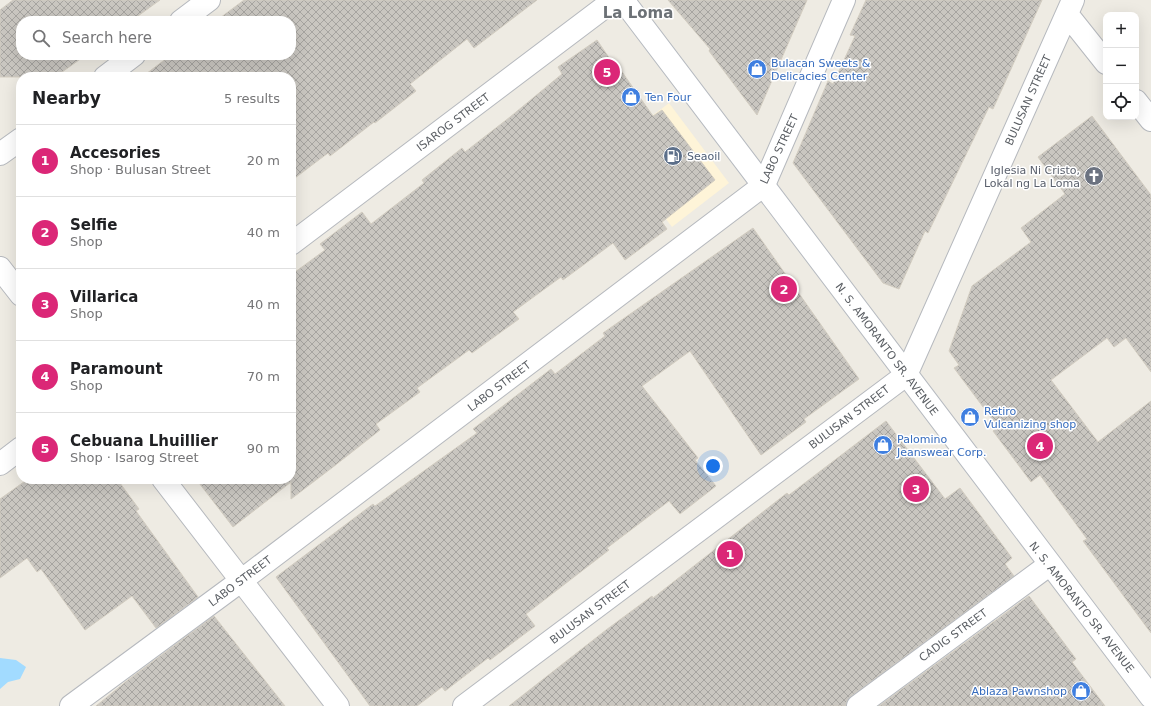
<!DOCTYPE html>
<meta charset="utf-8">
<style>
:root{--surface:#fff;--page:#f6f6f6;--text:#202124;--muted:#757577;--line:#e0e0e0;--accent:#db2777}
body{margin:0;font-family:"DejaVu Sans",sans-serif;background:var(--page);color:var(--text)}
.controls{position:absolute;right:12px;top:12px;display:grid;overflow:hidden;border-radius:8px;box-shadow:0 4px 16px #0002}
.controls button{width:36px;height:36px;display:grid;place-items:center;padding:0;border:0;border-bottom:1px solid var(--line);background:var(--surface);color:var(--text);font:20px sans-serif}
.you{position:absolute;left:713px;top:466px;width:14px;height:14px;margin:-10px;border:3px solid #fff;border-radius:50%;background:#1a73e8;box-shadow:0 0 0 6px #1a73e833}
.badge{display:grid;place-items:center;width:26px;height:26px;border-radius:50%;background:var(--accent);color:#fff;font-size:13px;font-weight:700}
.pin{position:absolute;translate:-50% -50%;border:2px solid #fff;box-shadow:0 1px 4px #0006}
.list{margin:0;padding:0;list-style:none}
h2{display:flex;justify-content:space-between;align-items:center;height:52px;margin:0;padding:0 16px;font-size:17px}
h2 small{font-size:13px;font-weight:400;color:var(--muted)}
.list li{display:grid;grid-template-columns:26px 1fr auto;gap:12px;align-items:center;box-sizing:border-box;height:72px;padding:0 16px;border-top:1px solid var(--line)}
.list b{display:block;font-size:15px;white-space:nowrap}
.list p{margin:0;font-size:13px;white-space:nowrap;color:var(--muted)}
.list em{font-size:13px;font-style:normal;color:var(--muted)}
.icon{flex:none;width:22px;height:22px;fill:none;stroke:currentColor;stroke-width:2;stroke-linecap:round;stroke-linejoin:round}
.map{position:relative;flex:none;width:1151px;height:706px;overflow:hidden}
.search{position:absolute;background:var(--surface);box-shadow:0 4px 16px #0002;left:16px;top:16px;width:280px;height:44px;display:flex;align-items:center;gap:10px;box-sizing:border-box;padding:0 14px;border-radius:16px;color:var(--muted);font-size:15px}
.panel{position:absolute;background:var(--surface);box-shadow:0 4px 16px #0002;left:16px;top:72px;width:280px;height:412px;border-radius:16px}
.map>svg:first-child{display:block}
.commercial{fill:#fef4d8}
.water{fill:#a2dbff}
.building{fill:url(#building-cross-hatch);stroke:#d3cdc1}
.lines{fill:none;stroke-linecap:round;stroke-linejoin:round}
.street-casing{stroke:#b6b9be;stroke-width:24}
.secondary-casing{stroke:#b6bac0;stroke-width:24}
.street{stroke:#fff;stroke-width:22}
.secondary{stroke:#fff;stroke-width:22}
.labels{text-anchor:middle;stroke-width:3;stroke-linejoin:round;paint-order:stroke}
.shop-label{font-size:11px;fill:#366cbe;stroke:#fff;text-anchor:start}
.street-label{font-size:11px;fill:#5b5f64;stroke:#fff}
.service-label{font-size:11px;fill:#4e5e75;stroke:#fff;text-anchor:start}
.worship-label{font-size:11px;fill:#5b616d;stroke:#fff;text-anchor:end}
.district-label{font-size:15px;font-weight:bold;fill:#6c7176;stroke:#fff}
</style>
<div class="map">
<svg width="1151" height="706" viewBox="0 0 1151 706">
<defs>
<pattern id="building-cross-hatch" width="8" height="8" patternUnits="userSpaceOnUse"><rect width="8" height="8" fill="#c9c6c0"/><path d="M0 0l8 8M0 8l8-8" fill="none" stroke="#a6a4a0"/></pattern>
</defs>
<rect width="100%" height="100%" fill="#eeebe3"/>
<path class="commercial" d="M669 103 729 183 672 227 611 147Z"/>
<path class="water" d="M0 658 16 660 26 667 20 679 8 682 0 689Z"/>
<path class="building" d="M13 0H160L131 21H21V55H86L55 77H0V10Z
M244 0H537L474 48 467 39 410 84 416 91 375 123 374 122 330 156 328 153 291 181V77H142L171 55H291V21H216Z
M668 0H807L757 115 709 51 710 49Z
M866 0H1042L993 109 989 107 928 233 925 231 899 289 883 283 793 163 828 81 833 84 855 36 850 35Z
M597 40 618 71 620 69 653 116 662 110 715 180 662 222 667 229 625 260 613 243 563 280 561 277 513 312 519 319 472 353 469 350 417 388 420 392 376 424 380 430 333 467 291 499V482L233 527 196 479H291V275L325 250 320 244 362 212 371 224 424 183 422 180 462 148 465 152 510 117 562 74 558 67Z
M1092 116 1151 195V372L1126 338 1114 347 1107 338 1051 380 1098 442 1151 401V633L1083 541 1087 539 1040 475 1031 482 993 431 998 427 954 368 959 365 949 351 972 286 1031 242 1021 228 1065 194 1038 157Z
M753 228 859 379 804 419 806 422 761 455 690 351 642 386 698 458 695 460 716 486 680 514 669 501 607 548 609 550 526 614 535 626 490 660 488 658 445 691 442 687 417 706H370L276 577 373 504 375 506 477 433 473 429 551 369 555 374 605 336 603 333Z
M886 421 945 499 960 488 1012 558 1005 564 1014 576 851 696 847 701 846 706H509L606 630 652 596 653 598 787 493 789 495Z
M28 479H117L139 509 136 511 198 597 156 628 132 596 85 630 41 569 37 572 27 558 0 578V499Z
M1029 596 1076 659 1072 662 1105 706H879Z
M214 616 285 706H96L128 680Z"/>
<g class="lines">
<g class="street-casing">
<path id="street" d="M1067 14 1106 63
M181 21 209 0
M105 77 134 55
M1136 101 1151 120
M0 154 21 139
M291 244 614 0
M0 268 21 295
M0 464 21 448
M163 479 338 706
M71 706 242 580 764 185 844 0
M464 706 906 375 1073 0
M858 706 1049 565"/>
</g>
<g class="secondary-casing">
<path id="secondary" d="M623 0 1151 697"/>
</g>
<use href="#street" class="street"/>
<use href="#secondary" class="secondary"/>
</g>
<defs>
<g id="shop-disc" transform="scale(1)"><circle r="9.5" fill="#3f7fe0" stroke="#fff"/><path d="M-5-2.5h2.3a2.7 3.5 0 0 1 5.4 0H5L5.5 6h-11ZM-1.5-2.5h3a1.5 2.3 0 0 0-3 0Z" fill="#fff"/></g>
<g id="fuel-disc" transform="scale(1)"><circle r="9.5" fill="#5c6f8a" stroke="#fff"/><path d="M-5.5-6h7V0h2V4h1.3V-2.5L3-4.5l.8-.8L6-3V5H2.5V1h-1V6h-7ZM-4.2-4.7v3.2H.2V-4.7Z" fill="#fff"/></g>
<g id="church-disc" transform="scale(1)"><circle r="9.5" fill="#6b7280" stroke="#fff"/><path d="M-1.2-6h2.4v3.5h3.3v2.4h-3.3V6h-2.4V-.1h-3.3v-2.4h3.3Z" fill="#fff"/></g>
</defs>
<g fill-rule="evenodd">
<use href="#shop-disc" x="757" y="69"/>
<use href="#shop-disc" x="631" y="97"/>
<use href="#fuel-disc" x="673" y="156"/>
<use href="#church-disc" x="1094" y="176"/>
<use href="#shop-disc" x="970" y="417"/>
<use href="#shop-disc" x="883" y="445"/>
<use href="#shop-disc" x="1081" y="691"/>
</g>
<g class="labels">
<g class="shop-label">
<text x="771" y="67">Bulacan Sweets &amp;<tspan x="771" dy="13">Delicacies Center</tspan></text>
<text x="645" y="101">Ten Four</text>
<text x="984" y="415">Retiro<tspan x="984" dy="13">Vulcanizing shop</tspan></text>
<text x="897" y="443">Palomino<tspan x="897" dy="13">Jeanswear Corp.</tspan></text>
<text x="1067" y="695" text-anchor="end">Ablaza Pawnshop</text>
</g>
<g class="street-label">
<text transform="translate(1028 100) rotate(-66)" y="4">BULUSAN STREET</text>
<text transform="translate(453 122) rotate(-37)" y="4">ISAROG STREET</text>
<text transform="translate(779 149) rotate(-65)" y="4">LABO STREET</text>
<text transform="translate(887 349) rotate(53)" y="4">N. S. AMORANTO SR. AVENUE</text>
<text transform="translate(499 386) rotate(-37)" y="4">LABO STREET</text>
<text transform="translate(849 417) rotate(-37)" y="4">BULUSAN STREET</text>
<text transform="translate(240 581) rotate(-37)" y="4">LABO STREET</text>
<text transform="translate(1082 607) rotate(52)" y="4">N. S. AMORANTO SR. AVENUE</text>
<text transform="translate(590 612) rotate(-37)" y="4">BULUSAN STREET</text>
<text transform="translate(953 635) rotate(-36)" y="4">CADIG STREET</text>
</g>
<g class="service-label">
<text x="687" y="160">Seaoil</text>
</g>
<g class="worship-label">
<text x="1080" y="174">Iglesia Ni Cristo,<tspan x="1080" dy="13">Lokal ng La Loma</tspan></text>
</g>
<g class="district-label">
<text x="638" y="18">La Loma</text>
</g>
</g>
</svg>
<div class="controls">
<button>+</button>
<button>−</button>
<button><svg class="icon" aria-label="locate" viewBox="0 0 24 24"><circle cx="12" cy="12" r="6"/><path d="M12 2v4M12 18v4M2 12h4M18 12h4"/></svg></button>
</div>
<div class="you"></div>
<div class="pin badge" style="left:730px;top:554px">1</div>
<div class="pin badge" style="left:784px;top:289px">2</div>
<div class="pin badge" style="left:916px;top:489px">3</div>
<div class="pin badge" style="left:1040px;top:446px">4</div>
<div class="pin badge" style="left:607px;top:72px">5</div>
<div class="search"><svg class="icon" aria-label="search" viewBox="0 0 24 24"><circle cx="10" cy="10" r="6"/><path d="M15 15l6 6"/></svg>Search here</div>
<section class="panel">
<h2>Nearby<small>5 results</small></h2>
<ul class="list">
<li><span class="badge">1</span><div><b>Accesories</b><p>Shop · Bulusan Street</p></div><em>20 m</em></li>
<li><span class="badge">2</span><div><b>Selfie</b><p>Shop</p></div><em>40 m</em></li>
<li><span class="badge">3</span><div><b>Villarica</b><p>Shop</p></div><em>40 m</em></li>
<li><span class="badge">4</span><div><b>Paramount</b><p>Shop</p></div><em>70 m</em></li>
<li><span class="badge">5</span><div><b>Cebuana Lhuillier</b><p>Shop · Isarog Street</p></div><em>90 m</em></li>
</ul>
</section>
</div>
